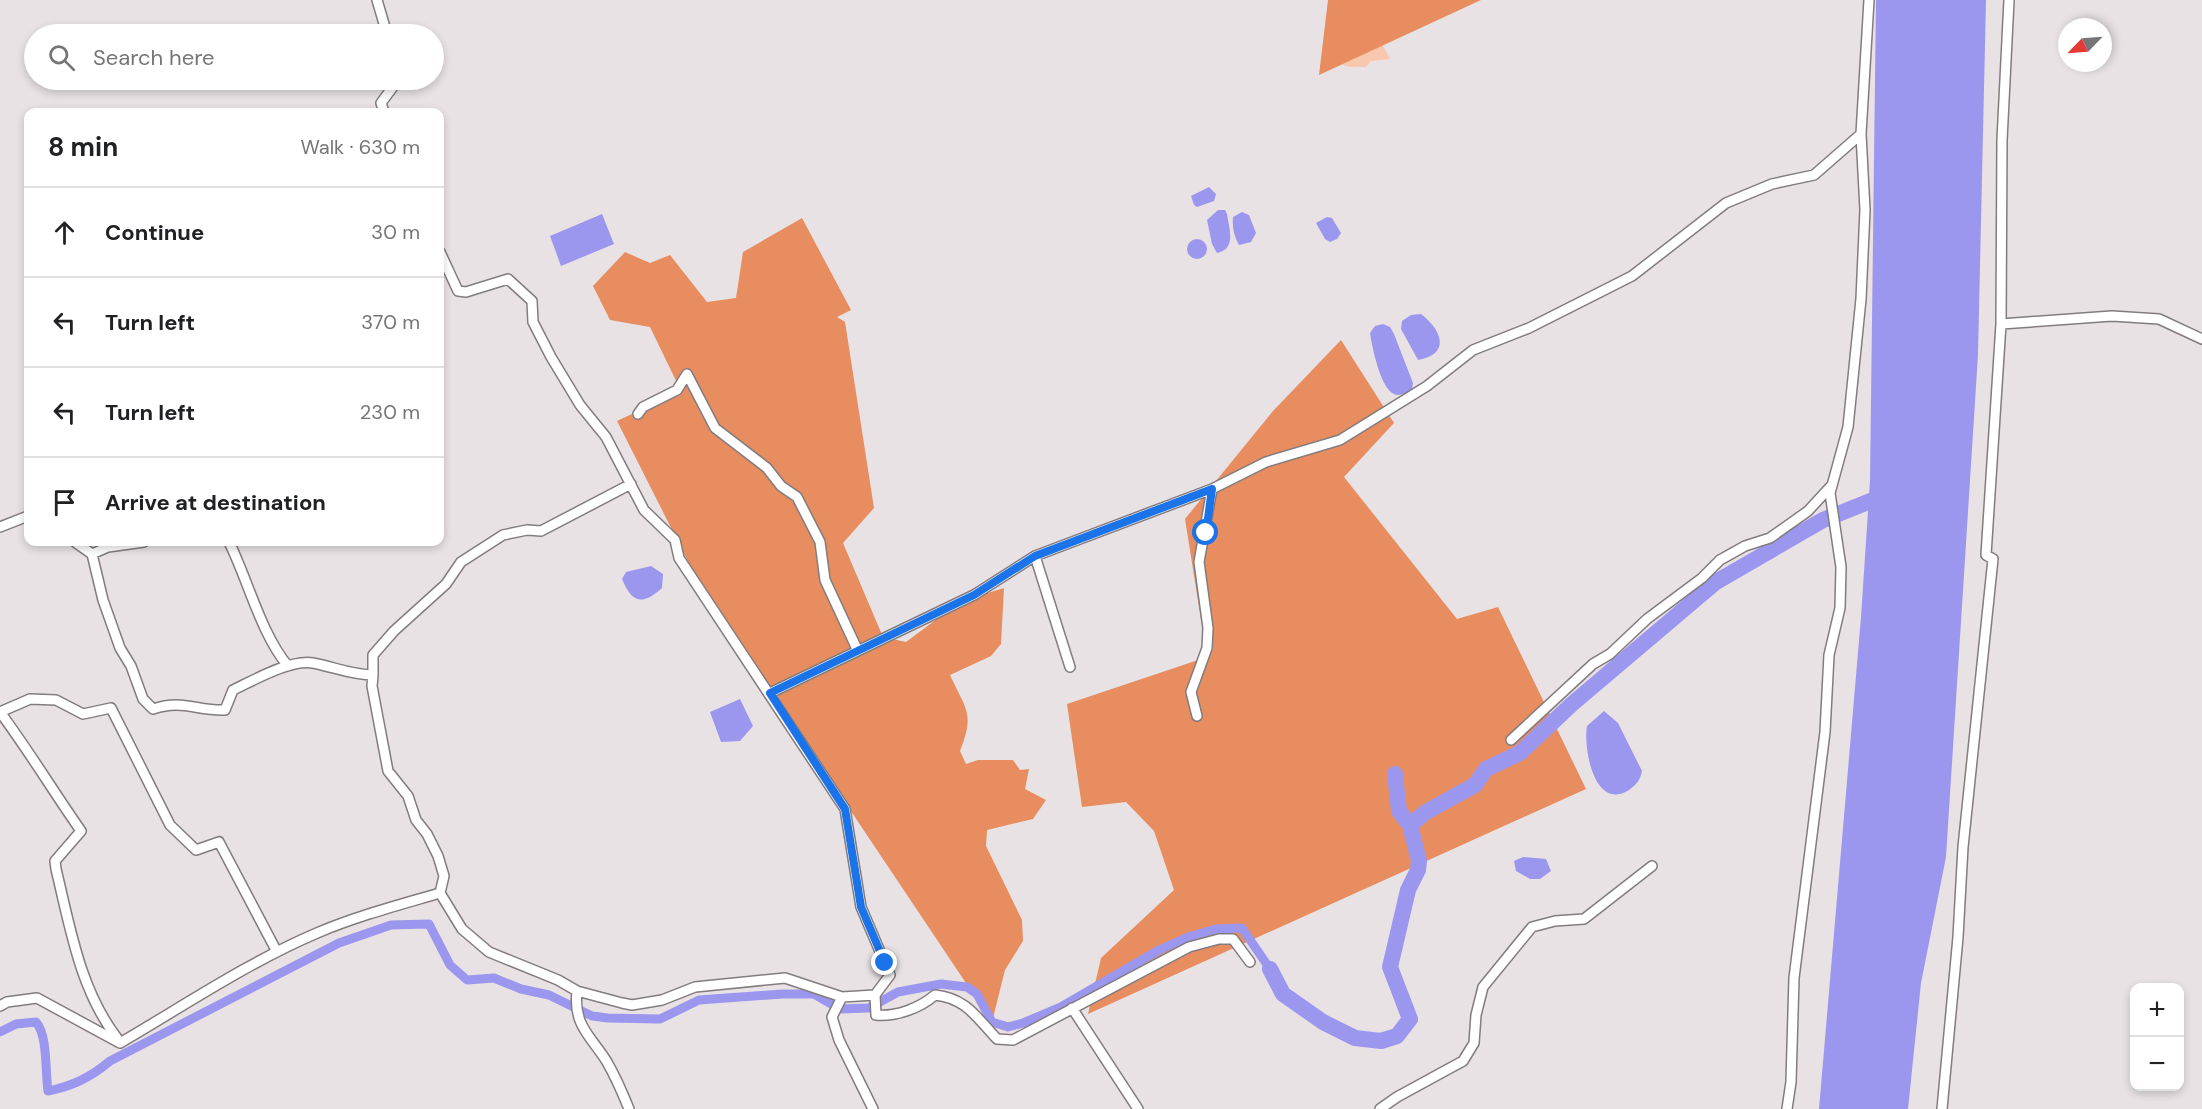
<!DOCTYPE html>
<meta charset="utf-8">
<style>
:root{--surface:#fff;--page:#f2f2f2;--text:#202124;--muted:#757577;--line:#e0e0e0}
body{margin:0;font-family:"DM Sans",sans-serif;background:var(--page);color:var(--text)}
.controls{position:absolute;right:18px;bottom:18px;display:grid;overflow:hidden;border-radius:12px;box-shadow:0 3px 9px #0003}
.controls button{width:54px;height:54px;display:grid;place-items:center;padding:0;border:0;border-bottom:2px solid var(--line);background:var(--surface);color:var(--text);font:30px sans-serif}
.compass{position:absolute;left:2058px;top:18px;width:54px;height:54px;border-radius:50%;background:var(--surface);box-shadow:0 3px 9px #0003;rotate:245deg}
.stop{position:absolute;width:18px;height:18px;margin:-14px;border:4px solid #1a73e8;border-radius:50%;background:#fff}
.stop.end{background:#1a73e8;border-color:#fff;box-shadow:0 2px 6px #0008}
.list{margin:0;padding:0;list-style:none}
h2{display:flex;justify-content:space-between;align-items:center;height:78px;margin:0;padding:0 24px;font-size:26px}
h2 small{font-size:20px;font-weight:400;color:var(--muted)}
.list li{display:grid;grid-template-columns:39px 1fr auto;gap:18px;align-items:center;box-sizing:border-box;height:90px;padding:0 24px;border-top:2px solid var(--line)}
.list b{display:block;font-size:22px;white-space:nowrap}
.list em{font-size:20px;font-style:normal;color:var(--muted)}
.icon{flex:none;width:33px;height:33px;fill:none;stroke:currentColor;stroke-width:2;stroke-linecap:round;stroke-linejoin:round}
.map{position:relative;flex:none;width:2202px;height:1109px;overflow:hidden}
.search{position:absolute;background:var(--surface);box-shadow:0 3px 9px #0003;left:24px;top:24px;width:420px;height:66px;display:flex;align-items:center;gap:15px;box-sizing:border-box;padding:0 21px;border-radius:33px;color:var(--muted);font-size:22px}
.panel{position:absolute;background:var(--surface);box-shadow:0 3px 9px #0003;left:24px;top:108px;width:420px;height:438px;border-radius:12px}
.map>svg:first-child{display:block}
.green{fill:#f9c6ae}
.forest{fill:#e78d5f}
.water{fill:#9c97ee}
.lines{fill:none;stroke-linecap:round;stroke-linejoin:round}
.canal{stroke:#9c97ee;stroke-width:9}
.river{stroke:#9c97ee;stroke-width:16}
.minor-casing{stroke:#827c7f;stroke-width:12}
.minor{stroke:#fff;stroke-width:9}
.route{stroke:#1a73e8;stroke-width:8}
</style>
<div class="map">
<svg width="2202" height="1109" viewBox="0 0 2202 1109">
<rect width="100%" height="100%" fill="#e8e2e5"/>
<path class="green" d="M1382 44 1390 59 1371 61 1366 67H1350L1340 64Z"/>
<path class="forest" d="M1328 0H1481L1319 75Z
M802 218 851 310 837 317 845 322 874 508 843 543 883 637 906 642 961 601 1004 588 1001 644 991 656 950 675C966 710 975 713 960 751L966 764 978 760H1013L1020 770 1029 769 1025 789 1046 800 1033 819 987 830 986 846 1022 920 1023 941 1005 970 992 1022 701 587 617 421 681 391 650 327 610 320 593 286 625 252 650 263 670 255 707 302 736 298 743 252Z
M1341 340 1394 423 1344 477 1457 619 1498 607 1586 789 1088 1014 1101 958 1174 890 1154 831 1126 802 1082 807 1067 704 1207 657 1185 519 1273 411Z"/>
<path class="water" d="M1876 0H1986L1978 355 1946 857 1921 983 1908 1109H1819L1861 617 1870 481Z
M1209 187 1216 194 1214 201 1197 207 1194 205 1191 196Z
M1218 210H1225L1227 214C1229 229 1237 249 1217 253L1212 244 1207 220Z
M1242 212 1249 215 1256 233 1251 242 1239 245C1234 236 1232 227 1233 217Z
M602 214 614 244 561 266 550 236Z
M1327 217 1332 218 1341 233 1337 239 1330 242 1325 239 1316 223Z
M1187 249a10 10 0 1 1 20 0a10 10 0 1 1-20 0Z
M1421 314C1442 330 1451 354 1418 360L1401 329 1402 321 1411 315Z
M1383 324 1390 327 1394 334 1413 383 1412 390C1408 392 1403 395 1398 395 1381 395 1372 346 1370 333L1375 326Z
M651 566 663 574 662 588C642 606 632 603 622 579L626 572Z
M740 699 753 726 740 741 721 742 710 712Z
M1604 711 1618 723 1642 771C1640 780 1637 784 1629 790 1594 812 1583 747 1587 726Z
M1523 857 1546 859 1551 871 1540 879H1530L1516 871 1514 861Z"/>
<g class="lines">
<path class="canal" d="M0 1032 16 1024 36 1022C48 1036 45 1071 48 1091 73 1086 91 1077 110 1061L339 943 391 925 429 924 450 965 467 980 494 978 521 989 549 995 592 1016 608 1018 660 1019 699 1000 783 994H814L840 1009 869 1008 898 992 941 984 967 987 977 994 992 1022 1008 1027 1023 1023 1061 1007 1159 950 1188 937 1216 929 1242 928 1270 969"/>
<path class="river" d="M1395 774 1399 811 1410 825
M1270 969 1283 994 1323 1022 1355 1038 1381 1041 1397 1036 1410 1019 1390 967 1408 890 1418 870 1419 861 1410 825 1426 812 1475 785 1486 769 1520 753 1572 704 1716 582 1823 520 1888 494"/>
<g class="minor-casing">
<path id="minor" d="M377 0 387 34
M384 112 381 103 398 80
M2001 324 2112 316 2159 319 2202 339
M638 414 643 407 677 390 687 374 715 428 767 468 781 486 797 497 820 542 825 580 857 649
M0 527 28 516
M75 542 92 554 103 600 120 648 131 666 143 699 153 709C183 699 196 711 225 710L233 690C254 680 291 659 313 663 334 667 352 675 373 675L372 686 388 771 408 796 416 820 427 834 438 856 444 876 440 893
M229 542C248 580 261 634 288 666
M92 554 108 547 144 542
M1035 556 1070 667
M373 675V655L394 631 446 584 461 562 503 535 527 530 541 531 631 484
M770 693 974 595 1035 556 1212 489 1266 462 1340 440 1427 386 1473 350 1529 328 1632 276 1726 203 1772 184 1814 175 1861 134
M0 712 30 699 56 700 83 714 111 708 170 825 196 850 219 842 277 952
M0 712C29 751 53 791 81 831L55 861 56 869C70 927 80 990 117 1038
M1197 716 1191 692 1207 648 1208 628 1199 562 1212 489
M1511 740 1593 664 1610 654 1647 619 1702 578 1720 560 1745 546 1770 538 1808 511 1831 486
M577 991C573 1026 591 1036 607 1062 615 1076 623 1094 629 1109
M875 995 876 1015C896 1017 920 1008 935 995 966 998 977 1018 997 1039L1013 1040 1189 947 1219 939H1233L1250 962
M842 997 832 1017 839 1040 873 1109
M0 1006 7 1002 37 998 120 1043C185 1005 249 962 317 933 357 916 399 905 440 893L462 929 489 952 558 980 577 991 622 1003 632 1005 662 1000 695 987 785 978 842 997 875 995 890 975 861 907 845 809 679 558 675 540 644 510 606 437 580 405 551 357 533 322 532 301 508 279 466 292 458 291 440 252
M1072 1008 1138 1109
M1380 1109 1397 1097 1463 1061 1474 1043 1476 1015 1483 987 1532 927 1555 921 1584 919 1652 866
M1787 1109 1791 1082 1794 978 1825 732 1829 655 1840 608 1841 567 1830 493 1848 427 1861 299 1865 210 1861 134 1869 0
M1942 1109 1958 937 1963 847 1993 559 1986 555 2001 324 2002 140 2009 0"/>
</g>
<use href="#minor" class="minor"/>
</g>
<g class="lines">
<path class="route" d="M885 963 861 907 845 809 770 693 974 595 1035 556 1212 489 1206 533"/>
</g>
</svg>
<div class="controls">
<button>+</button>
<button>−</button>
</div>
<svg class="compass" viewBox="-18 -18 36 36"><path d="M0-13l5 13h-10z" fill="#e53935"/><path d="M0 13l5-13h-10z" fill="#757577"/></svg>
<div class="stop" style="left:1206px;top:533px"></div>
<div class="stop end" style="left:885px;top:963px"></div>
<div class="search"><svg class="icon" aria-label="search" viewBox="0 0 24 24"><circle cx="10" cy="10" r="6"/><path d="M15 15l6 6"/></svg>Search here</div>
<section class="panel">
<h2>8 min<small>Walk · 630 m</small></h2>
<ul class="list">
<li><svg class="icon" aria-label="ahead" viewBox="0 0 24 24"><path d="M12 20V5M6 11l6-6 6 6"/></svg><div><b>Continue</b></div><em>30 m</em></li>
<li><svg class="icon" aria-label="left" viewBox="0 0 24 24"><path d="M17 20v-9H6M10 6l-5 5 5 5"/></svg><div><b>Turn left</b></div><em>370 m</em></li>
<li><svg class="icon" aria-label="left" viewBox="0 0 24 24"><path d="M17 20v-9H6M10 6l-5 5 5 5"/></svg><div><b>Turn left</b></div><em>230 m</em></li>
<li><svg class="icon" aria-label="arrive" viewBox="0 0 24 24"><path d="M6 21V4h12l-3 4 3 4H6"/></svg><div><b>Arrive at destination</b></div></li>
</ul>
</section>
</div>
